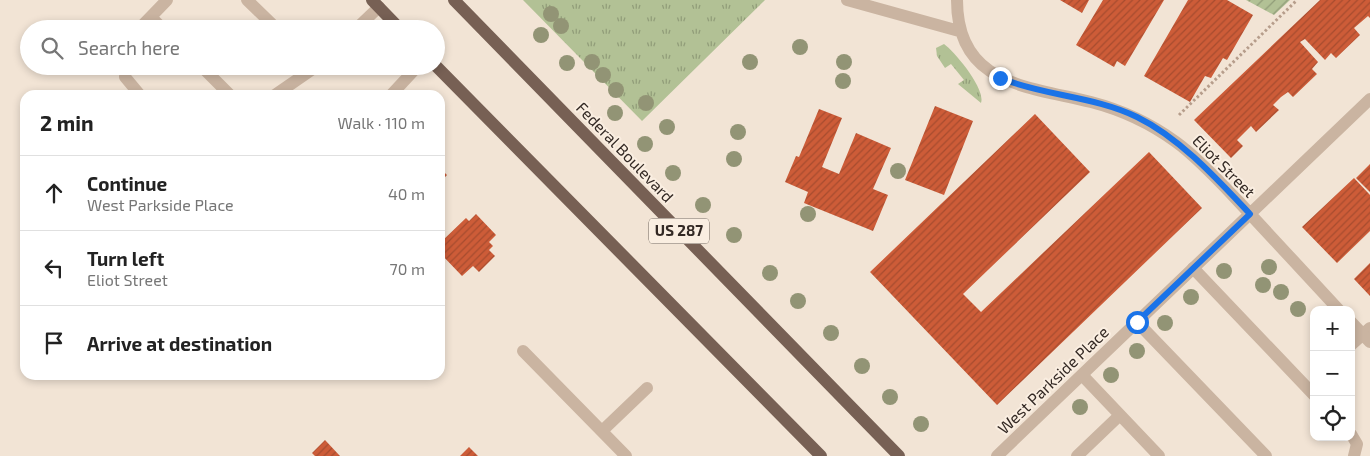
<!DOCTYPE html>
<meta charset="utf-8">
<style>
:root{--surface:#fff;--page:#f2f2f2;--text:#222;--muted:#767676;--line:#e0e0e0}
body{margin:0;font-family:"Exo 2",sans-serif;background:var(--page);color:var(--text)}
.controls{position:absolute;right:15px;bottom:15px;display:grid;overflow:hidden;border-radius:10px;box-shadow:0 2px 8px #0003}
.controls button{width:45px;height:45px;display:grid;place-items:center;padding:0;border:0;border-bottom:1px solid var(--line);background:var(--surface);color:var(--text);font:25px sans-serif}
.stop{position:absolute;width:15px;height:15px;margin:-11px;border:4px solid #1a73e8;border-radius:50%;background:#fff}
.stop.end{background:#1a73e8;border-color:#fff;box-shadow:0 1px 5px #0008}
.list{margin:0;padding:0;list-style:none}
h2{display:flex;justify-content:space-between;align-items:center;height:65px;margin:0;padding:0 20px;font-size:21px}
h2 small{font-size:16px;font-weight:400;color:var(--muted)}
.list li{display:grid;grid-template-columns:32px 1fr auto;gap:15px;align-items:center;box-sizing:border-box;height:75px;padding:0 20px;border-top:1px solid var(--line)}
.list b{display:block;font-size:19px;white-space:nowrap}
.list p{margin:0;font-size:16px;white-space:nowrap;color:var(--muted)}
.list em{font-size:16px;font-style:normal;color:var(--muted)}
.icon{flex:none;width:28px;height:28px;fill:none;stroke:currentColor;stroke-width:2;stroke-linecap:round;stroke-linejoin:round}
.map{position:relative;flex:none;width:1370px;height:456px;overflow:hidden}
.search{position:absolute;background:var(--surface);box-shadow:0 2px 8px #0003;left:20px;top:20px;width:425px;height:55px;display:flex;align-items:center;gap:12px;box-sizing:border-box;padding:0 18px;border-radius:28px;color:var(--muted);font-size:19px}
.panel{position:absolute;background:var(--surface);box-shadow:0 2px 8px #0003;left:20px;top:90px;width:425px;height:290px;border-radius:15px}
.map>svg:first-child{display:block}
.grass{fill:url(#grass-tufts)}
.garden{fill:url(#garden-furrows)}
.building{fill:url(#building-hatch)}
.lines{fill:none;stroke-linecap:round;stroke-linejoin:round}
.path{stroke:#b69d8b;stroke-width:3;stroke-dasharray:2.5 2.5;stroke-linecap:butt}
.lane{stroke:#cab4a1;stroke-width:12}
.street{stroke:#cab4a1;stroke-width:12}
.primary{stroke:#776054;stroke-width:12}
.tree{fill:#929475}
.route{stroke:#1a73e8;stroke-width:6}
.labels{text-anchor:middle;stroke-width:4;stroke-linejoin:round;paint-order:stroke}
.shield{fill:#faeee1;stroke:#6f645d;stroke-width:1}
.shield-label{font-size:15px;font-weight:bold;fill:#332924}
.street-label{font-size:16px;fill:#332924;stroke:#faeee1}
</style>
<div class="map">
<svg width="1370" height="456" viewBox="0 0 1370 456">
<defs>
<pattern id="grass-tufts" width="24" height="20" patternUnits="userSpaceOnUse" patternTransform="scale(1.25)"><rect width="24" height="20" fill="#b2c195"/><path d="M3 7l-1-3M5 7V3M7 7l1-3M15 17l-1-3M17 17v-4M19 17l1-3" fill="none" stroke="#919d79"/></pattern>
<pattern id="garden-furrows" width="10" height="10" patternUnits="userSpaceOnUse" patternTransform="scale(1.25)"><rect width="10" height="10" fill="#b2c195"/><path d="M-1 1l2-2M0 10L10 0M9 11l2-2" fill="none" stroke="#919d79"/></pattern>
<pattern id="building-hatch" width="6" height="6" patternUnits="userSpaceOnUse" patternTransform="scale(1.25)"><rect width="6" height="6" fill="#cd5c38"/><path d="M-1 1l2-2M0 6l6-6M5 7l2-2" fill="none" stroke="#a74c2f"/></pattern>
</defs>
<rect width="100%" height="100%" fill="#f2e4d5"/>
<path class="grass" d="M523 0H765L642 121Z
M944 44C955 52 986 89 981 103L958 84 964 80 951 64 945 68 937 56 936 48Z"/>
<path class="garden" d="M1246 0H1290L1274 15Z"/>
<path class="building" d="M1060 0H1089L1082 13Z
M1103 0H1164L1125 66 1117 61 1114 67 1076 45Z
M1188 0H1227L1253 15 1227 60 1223 58 1211 78 1205 76 1190 102 1144 76Z
M1320 0H1370V18L1368 16 1354 28 1360 35 1336 58 1331 53 1325 60 1305 39 1300 42 1318 62 1312 69 1317 74 1293 97 1288 92 1281 97 1273 105 1279 110 1256 132 1251 126 1237 140 1243 146 1231 158 1194 120Z
M935 106 973 121 944 195 905 180Z
M819 109 842 118 822 167 839 174 856 133 891 148 873 189 888 195 873 231 804 203 808 192 785 182 796 156 799 157Z
M1035 114 1090 172 963 294 981 312 1149 152 1202 208 997 405 870 272Z
M1370 164V192L1356 178Z
M440 168 447 175 440 182Z
M1354 178 1370 195V231L1337 263 1302 227Z
M476 214 496 235 489 242 493 246 489 250 495 256 479 272 473 266 462 276 440 253V243L466 218 469 221Z
M1370 263V296L1354 279Z
M325 440 340 456H315L312 453Z
M469 447 478 456H460Z"/>
<g class="lines">
<path class="path" d="M1179 115 1297 0"/>
<path class="lane" d="M247 0 277 29
M151 17 163 29
M139 29 167 0
M356 29 379 7
M126 66 125 77 140 95
M201 66 230 95
M275 95 317 66
M391 95 418 66
M1193 268 1314 395
M1137 322 1266 456
M1351 345 1370 328
M523 351 626 456
M1082 375 1159 456
M602 431 647 388
M1351 434 1357 444 1354 456
M1077 456 1120 415"/>
<path class="street" d="M847 0 959 31
M957 0C957 85 1027 86 1091 102 1122 110 1150 123 1176 142 1197 157 1221 183 1239 202 1272 238 1306 274 1339 310
M1351 322 1370 342
M997 456 1370 99"/>
<path class="primary" d="M372 0 400 29
M454 0 899 456
M436 66 821 456"/>
</g>
<g class="tree">
<circle cx="551" cy="14" r="8"/>
<circle cx="561" cy="26" r="8"/>
<circle cx="541" cy="35" r="8"/>
<circle cx="800" cy="47" r="8"/>
<circle cx="592" cy="62" r="8"/>
<circle cx="750" cy="62" r="8"/>
<circle cx="844" cy="62" r="8"/>
<circle cx="567" cy="63" r="8"/>
<circle cx="603" cy="75" r="8"/>
<circle cx="843" cy="81" r="8"/>
<circle cx="616" cy="90" r="8"/>
<circle cx="646" cy="103" r="8"/>
<circle cx="615" cy="113" r="8"/>
<circle cx="667" cy="127" r="8"/>
<circle cx="738" cy="132" r="8"/>
<circle cx="645" cy="144" r="8"/>
<circle cx="734" cy="159" r="8"/>
<circle cx="898" cy="171" r="8"/>
<circle cx="673" cy="173" r="8"/>
<circle cx="703" cy="205" r="8"/>
<circle cx="808" cy="214" r="8"/>
<circle cx="734" cy="235" r="8"/>
<circle cx="1269" cy="267" r="8"/>
<circle cx="1224" cy="271" r="8"/>
<circle cx="770" cy="273" r="8"/>
<circle cx="1263" cy="285" r="8"/>
<circle cx="1281" cy="292" r="8"/>
<circle cx="1191" cy="297" r="8"/>
<circle cx="798" cy="301" r="8"/>
<circle cx="1298" cy="309" r="8"/>
<circle cx="1165" cy="323" r="8"/>
<circle cx="831" cy="333" r="8"/>
<circle cx="1137" cy="351" r="8"/>
<circle cx="862" cy="366" r="8"/>
<circle cx="1111" cy="375" r="8"/>
<circle cx="890" cy="397" r="8"/>
<circle cx="1080" cy="407" r="8"/>
<circle cx="921" cy="424" r="8"/>
</g>
<g class="lines">
<path class="route" d="M1000 78C1044 96 1094 96 1137 117 1180 138 1217 179 1250 214L1137 322"/>
</g>
<g class="labels">
<rect class="shield" x="649" y="218.5" width="60" height="25" rx="4"/>
<g class="shield-label">
<text x="679" y="236">US 287</text>
</g>
<g class="street-label">
<text transform="translate(625 152) rotate(46)" y="6">Federal Boulevard</text>
<text transform="translate(1224 166) rotate(45)" y="6">Eliot Street</text>
<text transform="translate(1053 380) rotate(-44)" y="6">West Parkside Place</text>
</g>
</g>
</svg>
<div class="controls">
<button>+</button>
<button>−</button>
<button><svg class="icon" aria-label="locate" viewBox="0 0 24 24"><circle cx="12" cy="12" r="6"/><path d="M12 2v4M12 18v4M2 12h4M18 12h4"/></svg></button>
</div>
<div class="stop" style="left:1137px;top:322px"></div>
<div class="stop end" style="left:1000px;top:78px"></div>
<div class="search"><svg class="icon" aria-label="search" viewBox="0 0 24 24"><circle cx="10" cy="10" r="6"/><path d="M15 15l6 6"/></svg>Search here</div>
<section class="panel">
<h2>2 min<small>Walk · 110 m</small></h2>
<ul class="list">
<li><svg class="icon" aria-label="ahead" viewBox="0 0 24 24"><path d="M12 20V5M6 11l6-6 6 6"/></svg><div><b>Continue</b><p>West Parkside Place</p></div><em>40 m</em></li>
<li><svg class="icon" aria-label="left" viewBox="0 0 24 24"><path d="M17 20v-9H6M10 6l-5 5 5 5"/></svg><div><b>Turn left</b><p>Eliot Street</p></div><em>70 m</em></li>
<li><svg class="icon" aria-label="arrive" viewBox="0 0 24 24"><path d="M6 21V4h12l-3 4 3 4H6"/></svg><div><b>Arrive at destination</b></div></li>
</ul>
</section>
</div>
